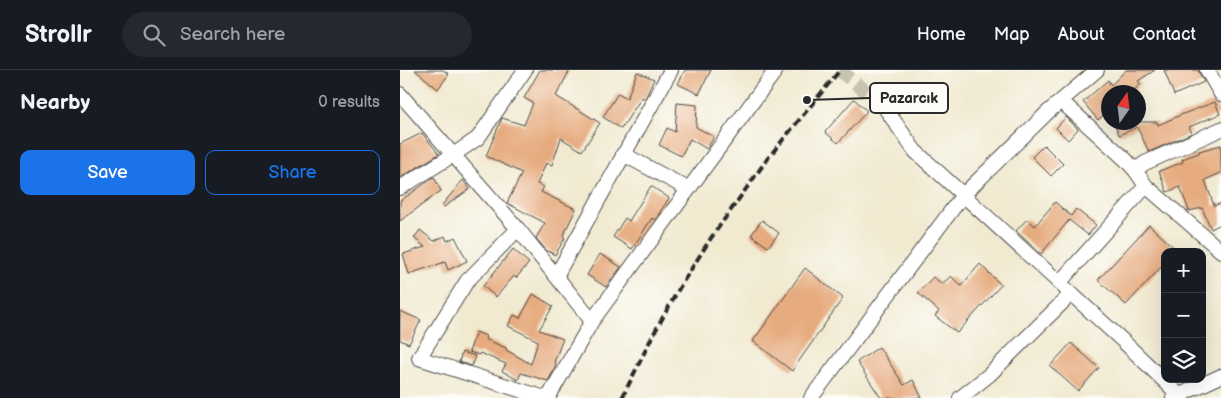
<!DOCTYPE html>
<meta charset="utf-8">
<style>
:root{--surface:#171b24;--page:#242831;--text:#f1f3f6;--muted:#9ea1a6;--line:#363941;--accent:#1a73e8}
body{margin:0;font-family:"Balsamiq Sans",sans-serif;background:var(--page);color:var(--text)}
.controls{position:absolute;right:15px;bottom:15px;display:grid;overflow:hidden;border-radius:10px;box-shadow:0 5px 20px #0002}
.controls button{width:45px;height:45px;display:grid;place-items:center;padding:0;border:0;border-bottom:1px solid var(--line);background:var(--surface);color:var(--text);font:25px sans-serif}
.compass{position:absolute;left:701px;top:15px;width:45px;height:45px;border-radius:50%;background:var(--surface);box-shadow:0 5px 20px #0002;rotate:14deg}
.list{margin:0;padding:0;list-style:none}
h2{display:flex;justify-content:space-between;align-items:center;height:65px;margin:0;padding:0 20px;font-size:21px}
h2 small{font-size:16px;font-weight:400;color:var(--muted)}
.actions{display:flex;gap:10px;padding:15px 20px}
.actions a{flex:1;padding:11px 0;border:1px solid var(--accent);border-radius:10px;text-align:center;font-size:18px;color:var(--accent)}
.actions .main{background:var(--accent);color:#fff}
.icon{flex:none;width:28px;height:28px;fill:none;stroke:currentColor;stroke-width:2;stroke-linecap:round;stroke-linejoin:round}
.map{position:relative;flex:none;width:821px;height:328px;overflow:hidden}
header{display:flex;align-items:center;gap:30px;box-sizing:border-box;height:70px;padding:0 25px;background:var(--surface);border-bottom:1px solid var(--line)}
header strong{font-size:24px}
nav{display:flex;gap:28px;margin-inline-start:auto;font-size:18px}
.search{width:350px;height:45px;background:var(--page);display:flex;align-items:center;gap:12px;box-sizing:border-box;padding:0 18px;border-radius:28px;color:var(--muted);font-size:19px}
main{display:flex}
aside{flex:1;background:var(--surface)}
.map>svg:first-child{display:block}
.building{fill:#e6ab7f}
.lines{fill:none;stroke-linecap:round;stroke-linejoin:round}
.minor-tunnel{stroke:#c9c4b0;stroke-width:14;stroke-dasharray:14 7;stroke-linecap:butt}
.minor-casing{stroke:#494844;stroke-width:16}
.minor{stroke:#fff;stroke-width:14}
.rail{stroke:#2b2b2b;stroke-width:4;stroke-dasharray:8 4;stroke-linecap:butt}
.leader{fill:none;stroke:#2b2b2b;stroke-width:2}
.callout-dot{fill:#2b2b2b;stroke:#fdfcf7;stroke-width:2}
.callout{fill:#fdfcf7;stroke:#2b2b2b;stroke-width:2}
.callout-label{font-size:15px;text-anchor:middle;font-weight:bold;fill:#2b2b2b}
</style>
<header>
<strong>Strollr</strong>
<div class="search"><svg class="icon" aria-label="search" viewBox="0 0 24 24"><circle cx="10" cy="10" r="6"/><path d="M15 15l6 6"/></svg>Search here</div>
<nav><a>Home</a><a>Map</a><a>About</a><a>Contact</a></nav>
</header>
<main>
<aside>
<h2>Nearby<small>0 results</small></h2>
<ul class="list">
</ul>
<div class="actions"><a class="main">Save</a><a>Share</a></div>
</aside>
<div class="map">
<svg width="821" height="328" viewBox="0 0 821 328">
<rect width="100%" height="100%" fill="#fdfcf7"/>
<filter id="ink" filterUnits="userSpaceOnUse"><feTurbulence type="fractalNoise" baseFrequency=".02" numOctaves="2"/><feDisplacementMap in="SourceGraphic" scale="10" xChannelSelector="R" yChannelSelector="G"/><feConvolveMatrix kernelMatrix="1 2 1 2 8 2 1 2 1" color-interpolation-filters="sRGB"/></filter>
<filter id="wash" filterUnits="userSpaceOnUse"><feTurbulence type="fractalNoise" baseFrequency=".0096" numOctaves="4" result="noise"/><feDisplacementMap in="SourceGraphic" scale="20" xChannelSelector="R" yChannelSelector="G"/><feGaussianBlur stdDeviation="1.12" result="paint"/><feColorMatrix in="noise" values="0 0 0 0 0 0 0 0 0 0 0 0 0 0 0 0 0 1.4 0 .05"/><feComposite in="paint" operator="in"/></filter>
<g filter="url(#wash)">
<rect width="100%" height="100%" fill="#f1ead1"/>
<g id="blocks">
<path class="building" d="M15 0H43L49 4 38 19Z
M140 0H170L156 26 200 53 182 81 161 68 152 95 146 93 137 114 144 117 141 122 176 139 163 166 165 168 155 185 146 180 136 168 145 153 107 133 122 103 86 86 102 48 124 55 133 33 124 28Z
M285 0H311L299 24 278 14Z
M726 0H755L738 11 741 14 732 22H708V41L698 50 683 32 708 10 711 15Z
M764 0H798L804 12 774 25Z
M237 2 254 9 245 29 242 27 221 59 203 47 218 23 227 28Z
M454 29 467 41 438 73 425 62Z
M815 32 820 44 789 57 792 63 749 82 737 57 719 65 714 52H757L758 55 783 44Z
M277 33 297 35 296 57 314 67 307 79 290 69 281 86 259 75 267 58 275 62Z
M666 47 678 59 668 70 656 58Z
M22 63 39 84 0 108V74Z
M644 75 663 94 651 106 632 87Z
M821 75V103L805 110 814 136 821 133V154L811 159 802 138 789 141 780 117 767 122 759 101 783 92 782 89 799 83V81Z
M34 107 41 121 0 151V131Z
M63 110 70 119 44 137 42 135Z
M251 116 269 128 255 150 252 148 232 179 213 167 225 148 229 151Z
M655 132 671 146 676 139 696 155 688 165 669 150 641 184 616 161 627 149 635 156Z
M362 150 379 163 368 177 351 165Z
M749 155 779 182H765V193L726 235 698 210Z
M20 160 34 171 45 166 47 171 55 167 67 191 48 200 45 192 9 204 3 184 25 177 14 168Z
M113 179 129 193 116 208 114 206 96 227 83 216Z
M200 184 221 197 206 217 187 205Z
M580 194 601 215 557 263 535 246 539 241 518 223 533 207 542 214 551 206 561 216Z
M405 198 443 228 392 301 353 271Z
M133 224 153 236 139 260 163 269 154 292 156 293 153 302 148 311 121 303 118 310 102 301 106 294 80 283 79 285 69 282 76 262 86 266 85 269 106 278V280L131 294 138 271 108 256 114 245 120 248Z
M0 241 21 250 9 274 0 270Z
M671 273 699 298 678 321 650 296Z
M479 277 504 315 513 310 522 328H481L457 292Z
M62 282 75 286 72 296 59 292Z"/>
</g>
</g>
<g filter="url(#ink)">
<use href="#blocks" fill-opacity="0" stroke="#494844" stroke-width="1"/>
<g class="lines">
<path class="minor-tunnel" d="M439 0 483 35"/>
<g class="minor-casing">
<path id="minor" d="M807 0 821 24
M0 24 118 159 192 251 148 328
M661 31 725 89 735 100 746 116 821 181
M483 35 515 81 723 271 782 328
M223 84 288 119
M735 100 745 93 821 59
M0 118 53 85 78 68 125 0
M118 159 67 211 19 288 145 328
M156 206 271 0
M659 213 746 116
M192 251 376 0
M411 328 563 125 648 42 697 0
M560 328 589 305 671 224
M773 328 821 306"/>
</g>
<use href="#minor" class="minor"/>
<path class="rail" d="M222 328 253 265 281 215 311 168 368 88 440 0"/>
</g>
</g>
<path class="leader" d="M407 30L470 28"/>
<circle class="callout-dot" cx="407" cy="30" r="5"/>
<rect class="callout" x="470" y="13" width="78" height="30" rx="5"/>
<g class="callout-label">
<text x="509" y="33">Pazarcık</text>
</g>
</svg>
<div class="controls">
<button>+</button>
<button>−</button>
<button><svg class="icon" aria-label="layers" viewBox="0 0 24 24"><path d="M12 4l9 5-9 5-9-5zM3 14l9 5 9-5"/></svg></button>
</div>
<svg class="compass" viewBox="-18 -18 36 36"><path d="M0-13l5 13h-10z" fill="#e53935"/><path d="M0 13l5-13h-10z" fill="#9ea1a6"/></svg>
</div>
</main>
